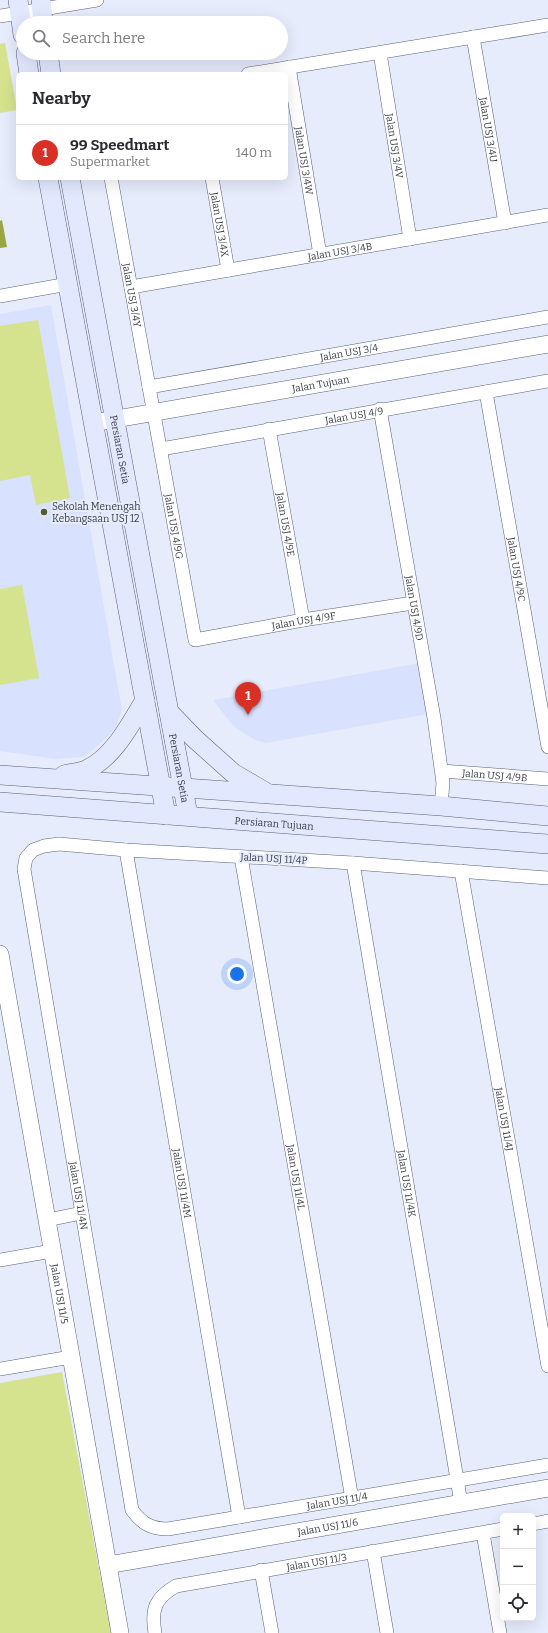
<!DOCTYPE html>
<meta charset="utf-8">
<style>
:root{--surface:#fff;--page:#f7f7f7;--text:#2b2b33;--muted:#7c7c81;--line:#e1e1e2;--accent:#d93025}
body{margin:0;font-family:Bitter,serif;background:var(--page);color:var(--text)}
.controls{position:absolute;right:12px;bottom:12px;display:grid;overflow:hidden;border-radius:6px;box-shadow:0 4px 16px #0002}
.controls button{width:36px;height:36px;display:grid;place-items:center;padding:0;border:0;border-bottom:1px solid var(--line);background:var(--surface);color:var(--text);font:20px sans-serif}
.you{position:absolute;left:237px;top:974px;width:14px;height:14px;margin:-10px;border:3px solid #fff;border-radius:50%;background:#1a73e8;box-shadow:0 0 0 6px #1a73e833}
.badge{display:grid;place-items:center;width:26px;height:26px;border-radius:50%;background:var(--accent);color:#fff;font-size:13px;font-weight:700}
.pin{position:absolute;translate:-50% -33px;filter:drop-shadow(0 1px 2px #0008)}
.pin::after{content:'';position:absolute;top:21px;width:14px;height:12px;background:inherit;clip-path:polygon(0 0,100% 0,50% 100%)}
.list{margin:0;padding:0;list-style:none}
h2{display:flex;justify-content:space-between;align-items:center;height:52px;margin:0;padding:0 16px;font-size:17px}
h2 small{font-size:13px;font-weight:400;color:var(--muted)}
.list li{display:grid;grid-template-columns:26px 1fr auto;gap:12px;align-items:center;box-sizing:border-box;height:56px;padding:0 16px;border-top:1px solid var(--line)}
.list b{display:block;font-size:15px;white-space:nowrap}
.list p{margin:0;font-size:13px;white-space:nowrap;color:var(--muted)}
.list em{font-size:13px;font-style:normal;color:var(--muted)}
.icon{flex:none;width:22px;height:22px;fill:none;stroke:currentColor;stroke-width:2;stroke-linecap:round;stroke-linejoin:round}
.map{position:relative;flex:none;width:548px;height:1633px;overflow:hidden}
.search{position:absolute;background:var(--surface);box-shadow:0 4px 16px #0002;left:16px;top:16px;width:272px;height:44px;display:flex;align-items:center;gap:10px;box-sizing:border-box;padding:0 14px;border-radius:22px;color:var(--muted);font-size:15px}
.panel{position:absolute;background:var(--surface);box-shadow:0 4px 16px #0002;left:16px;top:72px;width:272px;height:108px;border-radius:6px}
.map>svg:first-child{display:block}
.built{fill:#d8e1fd}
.green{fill:#d5e38e}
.water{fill:#99a643}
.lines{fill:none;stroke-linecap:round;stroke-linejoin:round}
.minor-casing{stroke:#5a6179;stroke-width:14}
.tertiary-casing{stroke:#5a6179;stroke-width:18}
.secondary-casing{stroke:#5a6179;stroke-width:20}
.minor{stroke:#fff;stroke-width:13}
.tertiary{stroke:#fff;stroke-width:17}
.secondary{stroke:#e2e8fe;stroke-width:19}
.poi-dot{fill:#555c2b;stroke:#e7ecfd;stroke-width:1.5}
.labels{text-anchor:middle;stroke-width:4;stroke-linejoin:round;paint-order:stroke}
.street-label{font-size:10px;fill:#383c47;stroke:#e7ecfd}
.poi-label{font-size:10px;fill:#383c47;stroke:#e7ecfd;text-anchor:start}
</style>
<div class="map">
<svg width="548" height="1633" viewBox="0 0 548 1633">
<rect width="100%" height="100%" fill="#e7ecfd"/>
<path class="built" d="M51 305 122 710 116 727 103 741 84 757 55 759 0 751V314Z
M420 663 428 714 266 743 255 740 234 727 213 700Z"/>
<path class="green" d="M5 43 17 110 0 113V44Z
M38 320 70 498 36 505 30 475 0 481V326Z
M22 585 39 678 0 685V589Z
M62 1372 111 1633H0V1383Z"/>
<path class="water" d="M2 220 7 247 0 248V221Z"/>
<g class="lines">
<g class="minor-casing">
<g id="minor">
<path d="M0 16 97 0"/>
<path id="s1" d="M473 37 505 223"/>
<path id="s2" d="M380 53 410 239"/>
<path id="s3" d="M289 67 320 255"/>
<path d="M248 74 548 25"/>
<path id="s4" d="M111 178 195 640 303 620 413 603"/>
<path id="s5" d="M212 178 228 270"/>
<path id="s6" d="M131 287 548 215"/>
<path d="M0 296 68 284"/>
<path id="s7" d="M149 387 548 317"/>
<path id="s8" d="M486 392 548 747"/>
<path id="s9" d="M380 409 434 718 443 783 441 806"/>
<path id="s10" d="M269 429 303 620"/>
<path id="s11" d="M161 449 548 381"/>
<path id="s12" d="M442 771 548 779"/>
<path id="s13" d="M126 850 239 1517"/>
<path id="s14" d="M241 857 352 1499"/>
<path id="s15" d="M353 863 461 1503"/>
<path id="s16" d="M461 871 548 1366"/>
<path id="s17" d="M548 878 353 863 126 850 59 844 44 846 33 850 26 858 24 869 132 1510C142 1524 152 1529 168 1529L548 1465"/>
<path d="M47 1220 82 1213"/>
<path d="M0 1260 52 1251"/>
<path d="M0 1369 71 1357"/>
<path d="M533 1524 548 1521"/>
<path d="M483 1533 500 1633"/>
<path d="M373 1551 387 1633"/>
<path d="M261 1570 272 1633"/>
<path id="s18" d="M155 1633C151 1609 155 1598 176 1586L503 1529"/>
</g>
</g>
<g class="tertiary-casing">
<g id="tertiary">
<path id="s19" d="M93 423 548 344"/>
<path id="s20" d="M0 954 120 1633"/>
<path id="s21" d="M108 1565 548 1488"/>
</g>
</g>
<g class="secondary-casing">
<g id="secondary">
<path d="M18 0 23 35"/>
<path d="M41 0 43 23"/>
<path d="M26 53 29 74"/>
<path d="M48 53 51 74"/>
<path d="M48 178 166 815"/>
<path id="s22" d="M70 178 188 815"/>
<path d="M169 712 195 739 233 773 267 793"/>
<path d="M0 775 441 806 548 816"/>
<path d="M64 775C71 773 79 773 86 770 113 758 130 725 145 700"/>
<path id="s23" d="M0 802 548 844"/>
</g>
</g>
<use href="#minor" class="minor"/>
<use href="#tertiary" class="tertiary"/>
<use href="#secondary" class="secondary"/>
</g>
<circle class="poi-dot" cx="44" cy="512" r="4"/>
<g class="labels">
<g class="street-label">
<text dy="4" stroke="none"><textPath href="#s1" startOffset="94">Jalan USJ 3/4U</textPath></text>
<text dy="4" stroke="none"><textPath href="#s2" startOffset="94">Jalan USJ 3/4V</textPath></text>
<text dy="4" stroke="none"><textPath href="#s3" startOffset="95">Jalan USJ 3/4W</textPath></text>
<text dy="4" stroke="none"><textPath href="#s5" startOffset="47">Jalan USJ 3/4X</textPath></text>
<text dy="4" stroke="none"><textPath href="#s6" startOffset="212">Jalan USJ 3/4B</textPath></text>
<text dy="4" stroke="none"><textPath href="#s4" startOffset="119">Jalan USJ 3/4Y</textPath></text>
<text dy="4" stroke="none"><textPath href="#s7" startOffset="203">Jalan USJ 3/4</textPath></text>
<text dy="4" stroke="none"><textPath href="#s19" startOffset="231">Jalan Tujuan</textPath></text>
<text dy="4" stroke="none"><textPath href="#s11" startOffset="196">Jalan USJ 4/9</textPath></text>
<text dy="4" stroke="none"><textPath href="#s22" startOffset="276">Persiaran Setia</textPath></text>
<text dy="4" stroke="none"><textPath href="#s10" startOffset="97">Jalan USJ 4/9E</textPath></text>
<text dy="4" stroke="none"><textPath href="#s4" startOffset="354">Jalan USJ 4/9G</textPath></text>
<text dy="4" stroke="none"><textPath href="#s8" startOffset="180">Jalan USJ 4/9C</textPath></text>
<text dy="4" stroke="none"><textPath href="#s9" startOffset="202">Jalan USJ 4/9D</textPath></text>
<text dy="4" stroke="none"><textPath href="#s4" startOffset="580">Jalan USJ 4/9F</textPath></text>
<text dy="4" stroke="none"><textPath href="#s22" startOffset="600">Persiaran Setia</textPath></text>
<text dy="4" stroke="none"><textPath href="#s12" startOffset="53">Jalan USJ 4/9B</textPath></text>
<text dy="4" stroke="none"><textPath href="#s23" startOffset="275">Persiaran Tujuan</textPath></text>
<text transform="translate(274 858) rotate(3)" y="4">Jalan USJ 11/4P</text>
<text dy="4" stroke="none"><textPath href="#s16" startOffset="252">Jalan USJ 11/4J</textPath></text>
<text dy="4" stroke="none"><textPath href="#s14" startOffset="325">Jalan USJ 11/4L</textPath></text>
<text dy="4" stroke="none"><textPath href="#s15" startOffset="325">Jalan USJ 11/4K</textPath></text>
<text dy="4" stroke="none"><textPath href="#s13" startOffset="338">Jalan USJ 11/4M</textPath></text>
<text dy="4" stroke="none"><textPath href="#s17" startOffset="870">Jalan USJ 11/4N</textPath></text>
<text dy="4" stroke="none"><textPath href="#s20" startOffset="345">Jalan USJ 11/5</textPath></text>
<text dy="4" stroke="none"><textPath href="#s17" startOffset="1403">Jalan USJ 11/4</textPath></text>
<text dy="4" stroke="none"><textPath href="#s21" startOffset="223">Jalan USJ 11/6</textPath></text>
<text dy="4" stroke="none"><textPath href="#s18" startOffset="199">Jalan USJ 11/3</textPath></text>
</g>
<g class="poi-label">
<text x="52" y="510">Sekolah Menengah<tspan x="52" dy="12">Kebangsaan USJ 12</tspan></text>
</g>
</g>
</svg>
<div class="controls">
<button>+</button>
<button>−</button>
<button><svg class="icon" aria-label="locate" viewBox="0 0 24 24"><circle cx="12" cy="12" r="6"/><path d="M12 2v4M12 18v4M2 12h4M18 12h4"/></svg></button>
</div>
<div class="you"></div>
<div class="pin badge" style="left:248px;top:715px">1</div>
<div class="search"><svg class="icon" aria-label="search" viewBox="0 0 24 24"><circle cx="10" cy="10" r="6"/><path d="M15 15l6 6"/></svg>Search here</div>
<section class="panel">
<h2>Nearby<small></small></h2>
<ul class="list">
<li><span class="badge">1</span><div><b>99 Speedmart</b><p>Supermarket</p></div><em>140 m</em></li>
</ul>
</section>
</div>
